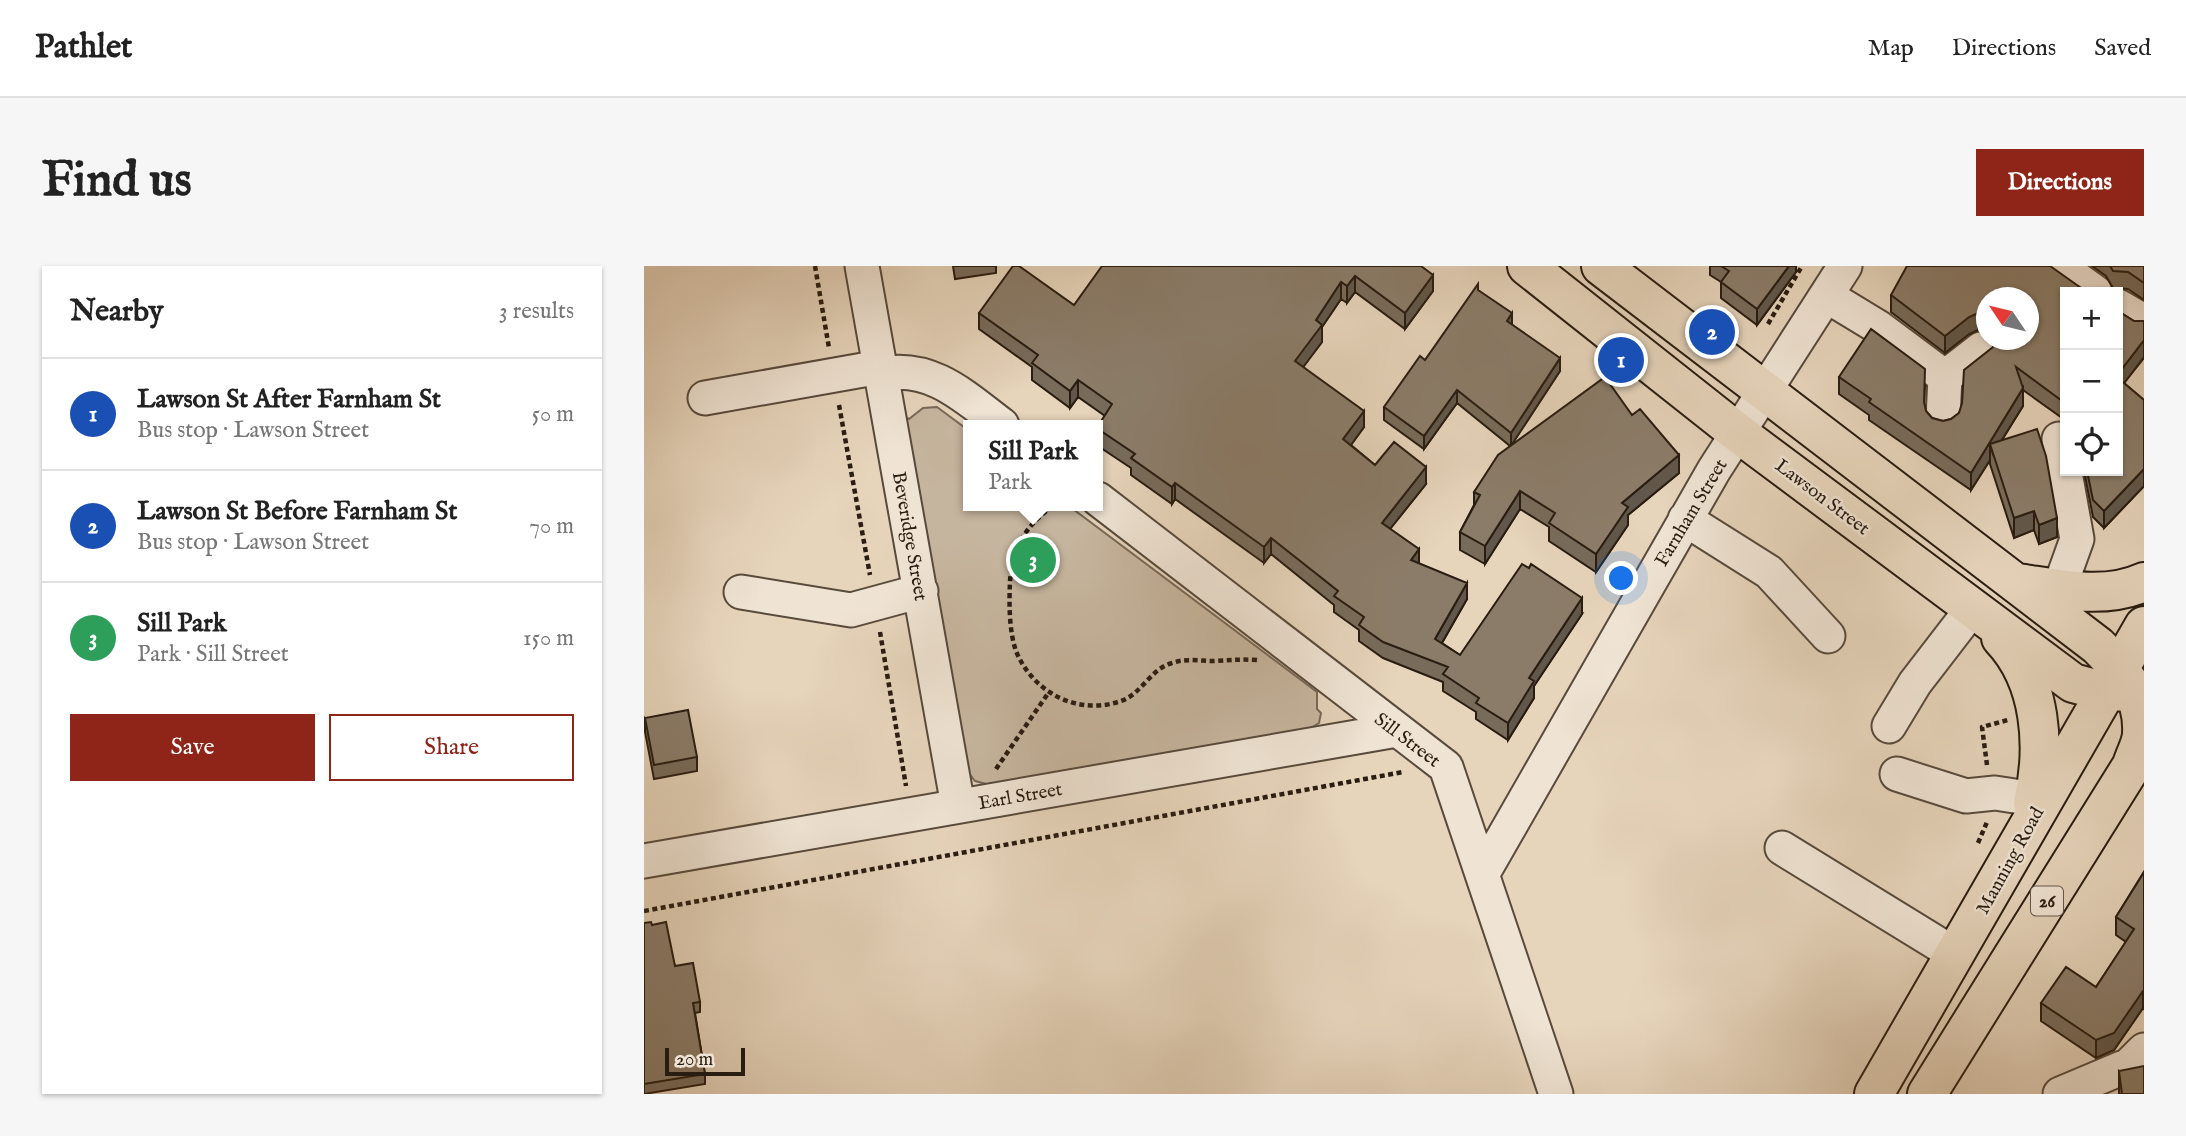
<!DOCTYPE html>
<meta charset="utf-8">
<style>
:root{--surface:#fff;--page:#f6f6f6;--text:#222;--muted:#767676;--line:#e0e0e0;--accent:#8f2418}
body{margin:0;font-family:"IM FELL English",serif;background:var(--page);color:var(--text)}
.controls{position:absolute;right:21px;top:21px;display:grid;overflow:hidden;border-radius:0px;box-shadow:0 2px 5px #0004}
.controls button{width:63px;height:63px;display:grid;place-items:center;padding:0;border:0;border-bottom:2px solid var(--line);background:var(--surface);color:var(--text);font:35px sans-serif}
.compass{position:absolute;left:1332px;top:21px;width:63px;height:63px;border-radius:50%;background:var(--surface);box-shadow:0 2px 5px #0004;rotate:305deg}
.scale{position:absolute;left:21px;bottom:18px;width:80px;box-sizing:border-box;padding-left:7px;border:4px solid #291c11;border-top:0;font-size:19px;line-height:24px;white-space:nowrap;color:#291c11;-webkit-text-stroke:5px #efe3d3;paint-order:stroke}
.you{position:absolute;left:978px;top:313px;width:24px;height:24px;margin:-18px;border:5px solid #fff;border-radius:50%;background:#1a73e8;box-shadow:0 0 0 10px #1a73e833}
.badge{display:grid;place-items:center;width:46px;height:46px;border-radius:50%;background:var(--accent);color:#fff;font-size:23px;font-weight:700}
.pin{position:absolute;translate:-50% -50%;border:4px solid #fff;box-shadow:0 2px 7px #0006}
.popup{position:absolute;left:319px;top:154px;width:140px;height:91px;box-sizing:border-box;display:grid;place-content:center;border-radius:0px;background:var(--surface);filter:drop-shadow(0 2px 5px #0005);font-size:23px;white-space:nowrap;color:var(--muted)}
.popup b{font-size:26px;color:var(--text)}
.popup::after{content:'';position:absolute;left:50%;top:100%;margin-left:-14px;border:14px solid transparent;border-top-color:var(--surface)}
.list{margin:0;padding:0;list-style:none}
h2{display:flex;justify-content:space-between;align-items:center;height:91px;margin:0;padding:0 28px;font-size:30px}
h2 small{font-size:23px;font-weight:400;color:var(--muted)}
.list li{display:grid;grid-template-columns:46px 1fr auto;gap:21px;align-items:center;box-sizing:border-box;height:112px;padding:0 28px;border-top:2px solid var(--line)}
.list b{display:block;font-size:26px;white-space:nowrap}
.list p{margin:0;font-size:23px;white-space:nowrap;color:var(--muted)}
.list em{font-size:23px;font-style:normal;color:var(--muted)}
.actions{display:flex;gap:14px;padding:21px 28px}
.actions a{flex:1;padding:16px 0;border:2px solid var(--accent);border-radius:0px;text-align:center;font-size:24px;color:var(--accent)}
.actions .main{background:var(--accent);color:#fff}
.icon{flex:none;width:38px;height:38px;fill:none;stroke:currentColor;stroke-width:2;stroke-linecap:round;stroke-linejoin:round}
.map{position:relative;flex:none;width:1500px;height:828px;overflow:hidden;border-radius:0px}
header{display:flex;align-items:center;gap:42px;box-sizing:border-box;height:98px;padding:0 35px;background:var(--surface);border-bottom:2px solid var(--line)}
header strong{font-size:33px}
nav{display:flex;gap:38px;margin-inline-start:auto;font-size:24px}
.intro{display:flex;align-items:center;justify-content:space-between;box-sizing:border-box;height:168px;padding:0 42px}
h1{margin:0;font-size:49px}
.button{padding:18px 32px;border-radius:0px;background:var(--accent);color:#fff;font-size:24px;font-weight:700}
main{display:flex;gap:42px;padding:0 42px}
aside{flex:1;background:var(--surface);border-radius:0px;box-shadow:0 2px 5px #0004}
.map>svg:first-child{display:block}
.green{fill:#c6b59e;stroke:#786858;stroke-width:2}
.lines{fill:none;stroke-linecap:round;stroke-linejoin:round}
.minor-casing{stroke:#584a3c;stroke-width:37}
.major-casing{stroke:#291c11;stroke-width:42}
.path{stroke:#291c11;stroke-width:4.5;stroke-dasharray:5 3.5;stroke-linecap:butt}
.minor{stroke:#efe3d3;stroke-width:33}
.major{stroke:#e6d4bb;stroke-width:38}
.wall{fill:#786b5a;stroke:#291c11;stroke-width:2}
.shaded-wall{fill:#61574a;stroke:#291c11;stroke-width:2}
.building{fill:#8b7c69;stroke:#291c11;stroke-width:2}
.labels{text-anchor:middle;stroke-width:5;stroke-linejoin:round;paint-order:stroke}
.shield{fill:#efe3d3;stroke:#64584b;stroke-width:2}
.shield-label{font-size:18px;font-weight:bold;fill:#291c11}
.street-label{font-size:19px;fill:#291c11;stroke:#efe3d3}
</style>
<header>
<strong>Pathlet</strong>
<nav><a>Map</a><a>Directions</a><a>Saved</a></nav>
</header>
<div class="intro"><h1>Find us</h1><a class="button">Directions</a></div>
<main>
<aside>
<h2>Nearby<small>3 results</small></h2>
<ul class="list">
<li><span class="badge" style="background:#1a4fb4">1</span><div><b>Lawson St After Farnham St</b><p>Bus stop · Lawson Street</p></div><em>50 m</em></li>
<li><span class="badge" style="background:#1a4fb4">2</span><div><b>Lawson St Before Farnham St</b><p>Bus stop · Lawson Street</p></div><em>70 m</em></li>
<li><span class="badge" style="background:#2e9e5b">3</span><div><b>Sill Park</b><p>Park · Sill Street</p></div><em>150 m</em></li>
</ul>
<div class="actions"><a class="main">Save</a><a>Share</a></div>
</aside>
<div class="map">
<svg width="1500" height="828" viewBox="0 0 1500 828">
<rect width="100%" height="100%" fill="#e6d4bb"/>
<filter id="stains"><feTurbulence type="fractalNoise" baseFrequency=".00286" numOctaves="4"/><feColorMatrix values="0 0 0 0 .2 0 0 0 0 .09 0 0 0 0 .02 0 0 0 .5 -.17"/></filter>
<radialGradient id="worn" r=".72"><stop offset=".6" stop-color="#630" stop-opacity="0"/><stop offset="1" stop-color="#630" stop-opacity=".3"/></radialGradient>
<path class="green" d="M293 141 324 164V240H425L673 426V443L677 447 675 457 662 465 354 521 331 515 317 497 261 151 265 153 279 142Z"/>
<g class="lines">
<g class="minor-casing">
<path id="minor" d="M218 0 314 540
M1415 0 1451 26
M1183 30 1234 61 1301 111
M1474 40 1500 55
M238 108C287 98 321 131 358 159
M61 132 236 101
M1299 153 1301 111 1337 83
M1415 173 1433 273 1415 323
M454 233 802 501 912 828
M1041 253 1125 306 1184 370
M97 326 207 344 277 325
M1245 460 1271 417 1328 343
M1253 508 1322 530 1351 527 1390 533
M1138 582 1312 689
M0 595 753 464
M839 607 1070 204 1201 0
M1416 828 1485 799 1500 784"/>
</g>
<g class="major-casing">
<path id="major" d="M883 0 1094 167 1429 417 1462 426 1500 424
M957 0 1454 380C1479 405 1500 430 1498 467 1498 477 1491 489 1488 499
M1374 317C1415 323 1461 334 1500 316
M1357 372C1398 415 1402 482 1389 537
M1230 828 1500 360
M1283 828 1500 480"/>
</g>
<path class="path" d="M171 0 185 82
M1124 58 1158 0
M195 139 226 309
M409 240C382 259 368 282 366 316 365 337 365 365 372 385 389 427 434 450 477 435 498 428 506 403 528 397 542 392 556 395 570 395 585 394 598 393 613 394
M236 366 262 520
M1343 499 1338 461 1364 454
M352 503 405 426
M1334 577 1343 556
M0 645 759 506"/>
<use href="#minor" class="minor"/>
<use href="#major" class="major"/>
</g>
<path class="wall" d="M309 0H352V7L311 13Z
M777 0 789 25 761 63 711 26 703 37 697 33 678 61V76L659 101 720 161 707 179 731 199 782 218 746 263 775 298 823 333 798 377 816 389 938 348 890 420V432L864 474 832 453V446L799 425V416L739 392 715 375V364L690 346V339L627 288 620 297 531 233 528 238 487 209V202L454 180V160L461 150 434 131 426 142 388 114V101L335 63V47L430 39Z
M1066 0H1152V6L1113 59 1077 32V16L1066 9Z
M1448 0H1500V34L1484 23 1469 22 1462 10Z
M834 24 868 59 916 105 867 179 988 149 1035 207 984 249V259L952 306 905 275V261L876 243 841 298 816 284V266L830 239V226L866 180 813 137 780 183 740 154V141L781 94Z
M1421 26V154L1379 124V140L1358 174 1413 271 1395 278 1390 264 1370 272 1346 198V194L1327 224 1225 154V149L1195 128V111L1281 120 1280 138 1282 145 1288 152 1299 155 1307 153 1315 147 1349 81 1354 75 1353 74H1384L1342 32V65L1334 64 1325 68 1301 87 1247 46V29Z
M1474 45 1490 55H1500V92L1480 117 1500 134V220L1460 262 1449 251 1440 205H1474Z
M1 452 53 491V505L10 513 1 466Z
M1500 606V743L1499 742 1470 784 1452 792 1397 755V737L1452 721 1482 676 1472 669V651Z
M0 657 8 659 31 700 56 736V746L51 747 61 808V818L0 828Z
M1475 805 1500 828H1475Z"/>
<path class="shaded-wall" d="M1145 0H1152V6L1113 59V43Z
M789 9V25L761 63V47Z
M711 10V26L703 37V20Z
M697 16V33L678 61V76L651 112V95L672 54Z
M868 47V61L863 55Z
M1334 47V64L1325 68 1301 87V70L1325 51Z
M1500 74V91L1474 125V108Z
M916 92V105L867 180V167Z
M434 114V131L426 142V125Z
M1379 122V140L1349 188 1346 178V194L1327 224V207Z
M813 124V137L780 183V170Z
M720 145V161L699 190V173Z
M1035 189V207L984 249V259L952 306V288L978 237Z
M782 201V218L738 273V257Z
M1500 203V220L1460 262V245Z
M531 217V233L528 238V221Z
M876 225V243L841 298V280Z
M1390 245V264L1370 272V252Z
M1413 252V271L1395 278V259Z
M627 272V288L620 297V281Z
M775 283V300L767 294Z
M823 317V333L791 389V373Z
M938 332V348L890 420V432L864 474V457L885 412Z
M1499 725V742L1470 784 1452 792V774Z"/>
<path class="building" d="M369 0H375L430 39 458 0H777L789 9 761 47 711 10 703 20 697 16 672 54 678 59 651 95 720 145 699 173 731 199 750 176 782 201 738 257 775 283 767 294 823 317 791 373 816 389 878 298 885 302 887 298 938 332 885 412 890 415 864 457 832 437 835 432 799 408 804 401 739 376 715 359 720 351 690 330 694 325 627 272 620 281 531 217 528 221 487 192 491 188 454 163V160L468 138 434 114 426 125 388 97 394 89 335 47Z
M1077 0H1145L1113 43 1077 16 1085 5Z
M1263 0H1406L1440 24 1444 26H1421V137L1372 101 1379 122 1327 207 1225 136 1227 133 1195 111 1227 63 1281 103 1280 136 1282 145 1288 152 1299 155 1307 153 1315 147 1318 137 1320 104 1349 81 1355 74H1384V32H1342V48L1334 47 1325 51 1301 70 1247 29Z
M1466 0H1500V17L1484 6 1469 5Z
M834 18V24L868 47 863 55 916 92 867 167 813 124 780 170 740 141 776 90 781 94Z
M1474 45 1490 55H1500V74L1474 108Z
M961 111 988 149 996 143 1035 189 978 237 984 241 952 288 905 257 911 247 876 225 841 280 816 266 836 229 830 226 854 189Z
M1474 112 1500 134V203L1460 245 1449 234 1443 205H1474Z
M1393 163 1402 190 1413 252 1395 259 1390 245 1370 252 1346 178Z
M44 444 53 491 10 499 1 452Z
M1500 606V725H1499L1470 767 1452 774 1397 737 1422 701 1452 721 1490 663 1472 651Z
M7 656 8 659 22 656 31 700 49 697 56 736 49 737 61 808 0 818V657Z
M1500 800V828H1478L1475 805Z"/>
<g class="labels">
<rect class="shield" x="1387" y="620.5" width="32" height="29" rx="5"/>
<g class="shield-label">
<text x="1403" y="641">26</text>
</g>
<g class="street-label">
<text transform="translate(1179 230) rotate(37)" y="7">Lawson Street</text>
<text transform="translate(1046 246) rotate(-59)" y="7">Farnham Street</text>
<text transform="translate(267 270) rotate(80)" y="7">Beveridge Street</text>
<text transform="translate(764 473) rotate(37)" y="7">Sill Street</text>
<text transform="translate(376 529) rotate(-10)" y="7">Earl Street</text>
<text transform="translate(1365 594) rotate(-61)" y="7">Manning Road</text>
</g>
</g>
<rect width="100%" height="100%" filter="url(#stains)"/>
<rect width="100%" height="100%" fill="url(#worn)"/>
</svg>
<div class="controls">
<button>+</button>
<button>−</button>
<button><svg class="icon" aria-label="locate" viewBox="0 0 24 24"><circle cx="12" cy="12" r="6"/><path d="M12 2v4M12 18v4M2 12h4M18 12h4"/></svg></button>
</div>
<svg class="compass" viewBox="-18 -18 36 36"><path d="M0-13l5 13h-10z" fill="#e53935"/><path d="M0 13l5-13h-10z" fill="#767676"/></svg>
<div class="scale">20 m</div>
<div class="you"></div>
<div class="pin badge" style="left:977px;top:94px;background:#1a4fb4">1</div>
<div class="pin badge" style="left:1068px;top:66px;background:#1a4fb4">2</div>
<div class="pin badge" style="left:389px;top:294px;background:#2e9e5b">3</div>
<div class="popup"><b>Sill Park</b>Park</div>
</div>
</main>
